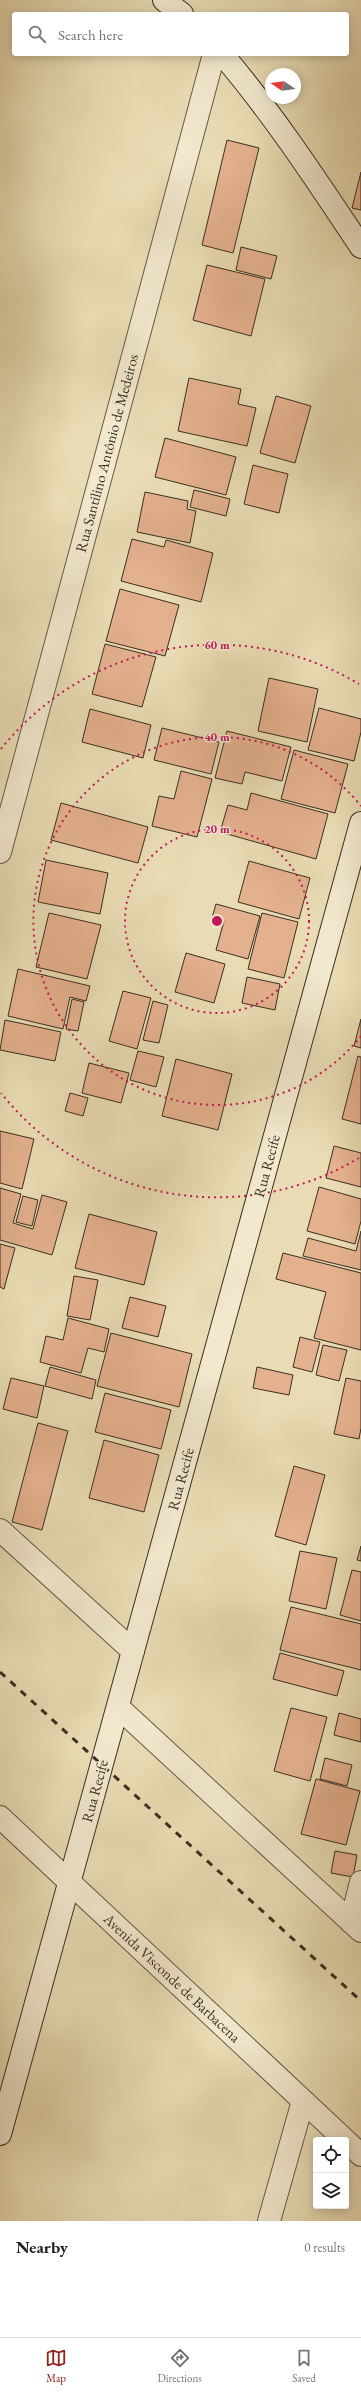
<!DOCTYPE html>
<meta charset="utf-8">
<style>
:root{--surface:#fff;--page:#f2f2f2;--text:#202124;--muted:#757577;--line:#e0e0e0;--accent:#8f2418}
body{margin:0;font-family:"EB Garamond",serif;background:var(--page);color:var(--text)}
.controls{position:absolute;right:12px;bottom:12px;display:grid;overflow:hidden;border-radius:4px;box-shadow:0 2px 10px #0003}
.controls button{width:36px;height:36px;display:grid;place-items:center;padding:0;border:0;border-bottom:1px solid var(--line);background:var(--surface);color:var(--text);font:20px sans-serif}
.compass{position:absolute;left:265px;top:68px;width:36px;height:36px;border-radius:50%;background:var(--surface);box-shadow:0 2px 10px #0003;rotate:283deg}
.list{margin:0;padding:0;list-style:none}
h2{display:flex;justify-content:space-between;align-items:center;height:52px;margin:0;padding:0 16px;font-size:17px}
h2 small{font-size:13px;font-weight:400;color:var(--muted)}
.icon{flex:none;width:22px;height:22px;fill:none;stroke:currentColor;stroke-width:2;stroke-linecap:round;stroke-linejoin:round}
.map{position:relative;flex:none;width:361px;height:2221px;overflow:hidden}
.search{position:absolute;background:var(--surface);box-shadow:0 2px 10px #0003;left:12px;right:12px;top:12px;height:44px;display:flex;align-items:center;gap:10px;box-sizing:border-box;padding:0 14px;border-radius:4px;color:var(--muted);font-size:15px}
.sheet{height:116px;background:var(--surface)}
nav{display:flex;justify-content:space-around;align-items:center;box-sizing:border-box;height:56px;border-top:1px solid var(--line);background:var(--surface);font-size:11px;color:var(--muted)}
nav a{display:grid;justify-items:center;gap:2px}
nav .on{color:var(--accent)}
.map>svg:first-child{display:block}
.building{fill:#e4b18e;stroke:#3b2e23}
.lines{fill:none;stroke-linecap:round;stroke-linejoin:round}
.street-casing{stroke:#665a47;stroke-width:24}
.secondary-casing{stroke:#3b2e23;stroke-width:24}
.street{stroke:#f1e8ce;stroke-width:22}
.secondary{stroke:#f1e8ce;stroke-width:22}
.rail{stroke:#3b2e23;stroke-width:3;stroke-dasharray:7 7;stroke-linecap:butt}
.ring{fill:none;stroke:#c2185b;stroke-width:2;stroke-dasharray:2 4}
.labels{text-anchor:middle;stroke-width:3;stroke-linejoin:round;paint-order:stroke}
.street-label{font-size:15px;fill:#3b2e23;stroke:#f1e8ce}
.centre{fill:#c2185b;stroke:#f1e8ce;stroke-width:2}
.ring-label{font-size:12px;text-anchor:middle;font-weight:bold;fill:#c2185b;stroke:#f1e8ce;stroke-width:3;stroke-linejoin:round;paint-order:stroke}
</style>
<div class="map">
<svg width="361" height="2221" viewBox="0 0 361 2221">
<rect width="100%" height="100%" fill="#e9dcb4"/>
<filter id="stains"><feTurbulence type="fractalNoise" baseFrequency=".005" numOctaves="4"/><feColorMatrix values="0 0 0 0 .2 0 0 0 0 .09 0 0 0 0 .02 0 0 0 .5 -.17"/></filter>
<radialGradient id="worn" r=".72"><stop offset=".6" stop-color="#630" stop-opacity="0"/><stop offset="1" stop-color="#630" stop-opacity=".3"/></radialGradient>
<path class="building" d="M227 140 259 148 233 253 202 245Z
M361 172V210L352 208Z
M241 247 277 256 271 279 236 270Z
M207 265 265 279 251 336 193 320Z
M189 378 241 389 238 404 256 408 247 446 178 431Z
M276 396 311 406 295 463 260 453Z
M165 438 236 457 226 495 155 477Z
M253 465 288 474 279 513 244 504Z
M194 490 230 499 226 516 190 507Z
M145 492 188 501 187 509 196 511 190 543 137 532Z
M132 539 164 547 166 540 213 553 201 602 121 581Z
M120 589 179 605 165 656 106 641Z
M105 644 156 657 142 707 92 694Z
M269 678 318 689 307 742 258 731Z
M319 708 361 719V732L354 761 308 750Z
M90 709 151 725 143 758 82 742Z
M162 728 219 742 211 774 154 760Z
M227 731 291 747 282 781 245 772 242 784 215 778Z
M294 750 348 764 335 813 281 799Z
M181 771 212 779 197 837 152 826 159 796 174 799Z
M251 793 328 814 316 859 220 832 228 805 247 810Z
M61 803 148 827 138 863 51 840Z
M46 860 108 873 100 914 38 902Z
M249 861 310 878 299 919 238 902Z
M216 904 260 916 248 959 216 950 224 921 212 918Z
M49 913 101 925 87 979 36 967Z
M262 913 298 922 284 978 248 969Z
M186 953 225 964 214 1003 175 992Z
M18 969 90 986 86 1001 70 997 63 1029 8 1016Z
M247 977 280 984 275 1010 242 1003Z
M123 991 151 998 137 1049 109 1041Z
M72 999 84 1002 78 1031 66 1029Z
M153 1001 168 1005 159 1043 143 1040Z
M361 1019V1048L354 1046Z
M5 1020 61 1032 55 1061 0 1050Z
M138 1051 164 1057 156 1087 130 1080Z
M358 1056 361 1057V1124L342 1119Z
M176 1059 232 1074 218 1130 162 1116Z
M89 1063 129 1073 121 1103 82 1093Z
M70 1093 88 1098 83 1116 65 1111Z
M0 1131 34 1139 22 1189 0 1183Z
M334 1146 361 1153V1187L326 1178Z
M319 1187 361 1199V1221L355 1244 307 1231Z
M0 1188 21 1194 13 1223 33 1229 42 1195 67 1202 52 1255 0 1240Z
M23 1196 38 1200 32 1226 16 1222Z
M89 1214 157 1232 144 1285 75 1268Z
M361 1231V1270L303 1256 308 1238 356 1251Z
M0 1244 15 1248 4 1289 0 1287Z
M283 1253 361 1273V1350L314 1338 326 1292 276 1279Z
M74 1276 98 1280 90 1320 67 1316Z
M130 1297 166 1306 158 1337 122 1328Z
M68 1318 109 1329 104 1352 88 1348 81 1373 40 1362 46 1336 63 1340Z
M111 1333 192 1354 179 1407 97 1386Z
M300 1337 320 1342 312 1372 293 1367Z
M323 1345 347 1350 339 1381 316 1375Z
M50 1367 96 1380 92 1399 45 1386Z
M257 1367 293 1375 289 1395 253 1388Z
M11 1378 44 1386 37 1418 3 1409Z
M346 1378 361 1381V1428L359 1439 334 1434Z
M105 1393 171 1410 161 1449 95 1432Z
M38 1423 68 1431 42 1530 12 1522Z
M104 1440 159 1455 144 1512 89 1498Z
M294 1466 325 1475 306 1545 275 1536Z
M361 1546V1561L357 1560Z
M300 1551 337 1558 326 1609 289 1601Z
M352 1570 361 1572V1621L340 1615Z
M291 1607 361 1624V1670L280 1650Z
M280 1653 344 1671 337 1696 273 1679Z
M291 1708 327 1717 310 1781 274 1771Z
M339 1713 361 1719V1742L334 1735Z
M325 1758 352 1765 347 1786 320 1779Z
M316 1779 360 1791 346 1845 301 1834Z
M335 1851 357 1855 353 1877 331 1873Z"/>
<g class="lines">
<g class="street-casing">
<path id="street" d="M0 852 214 54
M0 1530 133 1651
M118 1707 361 1931
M0 1817 345 2140
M351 1922 361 1882
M346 2141 361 2155
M269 2221 303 2101"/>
</g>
<g class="secondary-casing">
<path id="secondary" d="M164 0 182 14
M222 54C274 115 317 181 361 247
M0 2134 361 823"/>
</g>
<use href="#street" class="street"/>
<use href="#secondary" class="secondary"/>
<path class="rail" d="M0 1672 361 2001"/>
</g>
<g class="ring">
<circle cx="217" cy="921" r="92"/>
<path d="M361 1036A184 184 0 1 1 361 806"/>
<path d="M359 1158A276 276 0 0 1 1 1093M1 749A276 276 0 0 1 359 684"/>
</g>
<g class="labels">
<g class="street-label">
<text transform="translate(107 453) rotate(-75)" y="5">Rua Santilino Antônio de Medeiros</text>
<text transform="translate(267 1166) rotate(-75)" y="5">Rua Recife</text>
<text transform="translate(181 1479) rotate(-75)" y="5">Rua Recife</text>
<text transform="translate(95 1791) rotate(-75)" y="5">Rua Recife</text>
<text transform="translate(172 1978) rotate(43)" y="5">Avenida Visconde de Barbacena</text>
</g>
</g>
<circle cx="217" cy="921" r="6" class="centre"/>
<g class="ring-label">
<text x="217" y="649">60 m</text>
<text x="217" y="741">40 m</text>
<text x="217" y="833">20 m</text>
</g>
<rect width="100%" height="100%" filter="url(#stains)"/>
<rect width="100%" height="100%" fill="url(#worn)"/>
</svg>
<div class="controls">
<button><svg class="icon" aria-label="locate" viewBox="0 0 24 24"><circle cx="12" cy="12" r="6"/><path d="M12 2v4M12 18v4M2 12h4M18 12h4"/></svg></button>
<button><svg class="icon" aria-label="layers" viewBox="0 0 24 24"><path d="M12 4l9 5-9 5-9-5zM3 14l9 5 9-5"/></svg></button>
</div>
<svg class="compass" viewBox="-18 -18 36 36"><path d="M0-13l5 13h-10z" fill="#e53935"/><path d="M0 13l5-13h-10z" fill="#757577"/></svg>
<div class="search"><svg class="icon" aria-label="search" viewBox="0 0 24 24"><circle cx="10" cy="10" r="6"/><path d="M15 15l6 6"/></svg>Search here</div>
</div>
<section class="sheet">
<h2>Nearby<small>0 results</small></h2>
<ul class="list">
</ul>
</section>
<nav>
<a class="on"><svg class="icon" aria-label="map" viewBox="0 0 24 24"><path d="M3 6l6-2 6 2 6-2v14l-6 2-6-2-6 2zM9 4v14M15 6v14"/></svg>Map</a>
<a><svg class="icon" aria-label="directions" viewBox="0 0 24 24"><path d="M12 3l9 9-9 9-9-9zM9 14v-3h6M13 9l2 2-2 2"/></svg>Directions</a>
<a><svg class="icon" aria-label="saved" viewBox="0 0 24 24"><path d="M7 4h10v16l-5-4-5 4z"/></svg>Saved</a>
</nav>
